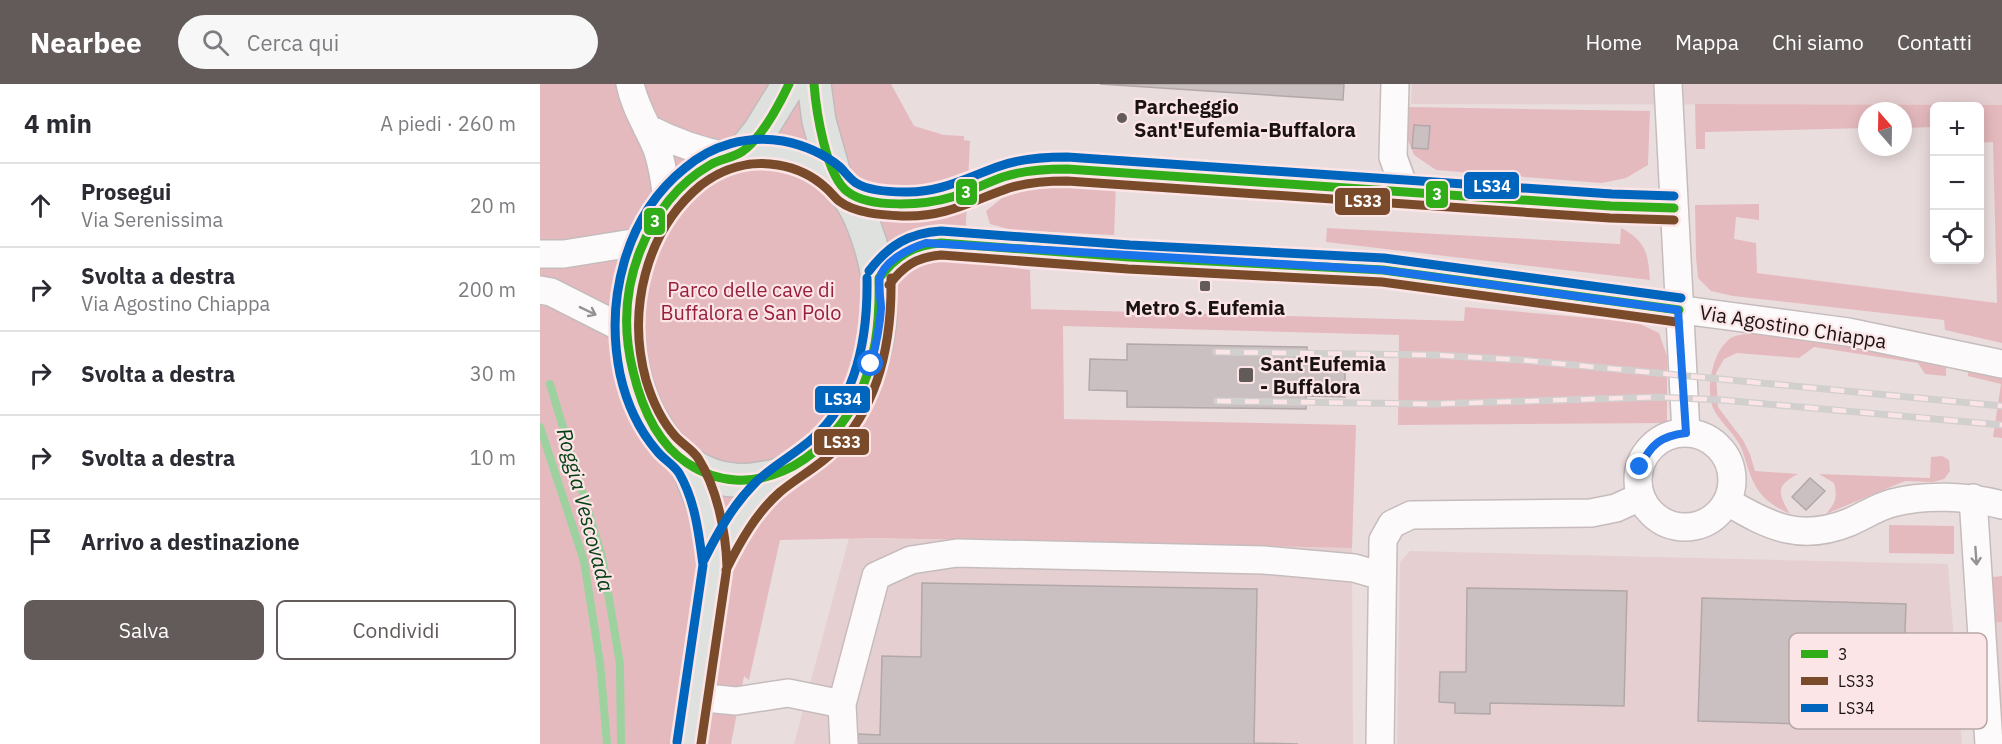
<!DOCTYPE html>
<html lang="it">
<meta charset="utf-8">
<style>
:root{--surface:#fff;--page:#f7f7f7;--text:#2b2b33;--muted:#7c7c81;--line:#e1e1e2;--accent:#635a5a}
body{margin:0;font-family:"IBM Plex Sans",sans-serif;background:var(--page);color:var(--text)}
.controls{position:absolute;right:18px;top:18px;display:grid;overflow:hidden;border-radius:9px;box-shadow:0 3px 15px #0003}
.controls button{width:54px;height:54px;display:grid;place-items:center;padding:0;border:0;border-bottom:2px solid var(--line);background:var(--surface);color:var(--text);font:30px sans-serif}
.compass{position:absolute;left:1318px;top:18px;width:54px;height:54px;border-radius:50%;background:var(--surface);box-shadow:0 3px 15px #0003;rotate:340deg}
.stop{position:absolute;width:18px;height:18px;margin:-14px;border:4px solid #1a73e8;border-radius:50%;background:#fff}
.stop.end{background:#1a73e8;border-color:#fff;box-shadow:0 2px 6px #0008}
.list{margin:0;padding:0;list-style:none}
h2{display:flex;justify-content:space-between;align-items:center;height:78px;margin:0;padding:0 24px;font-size:26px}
h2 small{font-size:20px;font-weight:400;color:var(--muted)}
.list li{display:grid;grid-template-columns:39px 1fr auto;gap:18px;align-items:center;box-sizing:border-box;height:84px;padding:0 24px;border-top:2px solid var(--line)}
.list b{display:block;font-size:22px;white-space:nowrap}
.list p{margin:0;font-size:20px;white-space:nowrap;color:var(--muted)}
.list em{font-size:20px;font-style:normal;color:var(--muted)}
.actions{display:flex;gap:12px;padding:18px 24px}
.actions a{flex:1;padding:14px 0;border:2px solid var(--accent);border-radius:9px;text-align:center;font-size:21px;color:var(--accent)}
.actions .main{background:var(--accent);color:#fff}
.icon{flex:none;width:33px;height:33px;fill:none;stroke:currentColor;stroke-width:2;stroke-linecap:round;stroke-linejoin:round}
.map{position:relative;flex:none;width:1462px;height:660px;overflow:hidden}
header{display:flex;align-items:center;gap:36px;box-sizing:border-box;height:84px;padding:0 30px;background:var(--accent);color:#fff}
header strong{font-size:28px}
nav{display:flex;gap:33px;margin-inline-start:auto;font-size:21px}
.search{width:420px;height:54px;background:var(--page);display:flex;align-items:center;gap:15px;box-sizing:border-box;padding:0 21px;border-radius:33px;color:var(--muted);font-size:22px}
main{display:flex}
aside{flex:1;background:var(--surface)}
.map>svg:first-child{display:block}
.built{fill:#e6cfd1}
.green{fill:#e5babe}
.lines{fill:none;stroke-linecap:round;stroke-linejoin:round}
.stream{stroke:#9dd1a0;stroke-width:8}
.building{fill:#cac0c1;stroke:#b2a8a9;stroke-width:1.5}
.minor-casing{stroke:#c6bcbd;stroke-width:30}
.major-casing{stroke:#c1bbbb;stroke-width:36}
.minor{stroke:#fcfafa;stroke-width:27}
.major{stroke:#dfe1de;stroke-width:33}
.rail-casing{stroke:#d2cfcf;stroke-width:7}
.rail{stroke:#fce5e7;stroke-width:4.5;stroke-dasharray:14;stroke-linecap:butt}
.bus-1-casing{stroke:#fce5e7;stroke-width:14}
.bus-2-casing{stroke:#fce5e7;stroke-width:14}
.bus-3-casing{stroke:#fce5e7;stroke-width:14}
.bus-1{stroke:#30ad18;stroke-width:9}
.bus-2{stroke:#7a4b2a;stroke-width:9}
.bus-3{stroke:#0065bd;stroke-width:9}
.oneway{stroke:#969292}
.route{stroke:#1a73e8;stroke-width:8}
.poi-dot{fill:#635a5a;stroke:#fce5e7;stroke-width:2}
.labels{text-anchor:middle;stroke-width:4.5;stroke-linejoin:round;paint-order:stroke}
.poi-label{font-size:20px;font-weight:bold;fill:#1a1313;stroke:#fce5e7;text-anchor:start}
.park-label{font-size:20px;fill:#981f3b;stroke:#fce5e7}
.street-label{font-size:20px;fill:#1a1313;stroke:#fce5e7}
.water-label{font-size:21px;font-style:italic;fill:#054115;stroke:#fce5e7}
.key{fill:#fce5e7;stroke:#b8a6a7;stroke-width:1.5}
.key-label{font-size:16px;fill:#1a1313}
.line-badge{stroke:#fce5e7;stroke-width:2}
.badge-label{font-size:16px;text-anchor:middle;font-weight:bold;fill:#fff}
</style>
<header>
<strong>Nearbee</strong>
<div class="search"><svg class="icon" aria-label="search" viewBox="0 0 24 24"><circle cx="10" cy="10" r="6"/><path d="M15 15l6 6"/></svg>Cerca qui</div>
<nav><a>Home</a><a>Mappa</a><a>Chi siamo</a><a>Contatti</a></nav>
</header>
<main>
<aside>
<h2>4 min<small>A piedi · 260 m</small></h2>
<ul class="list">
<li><svg class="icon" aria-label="ahead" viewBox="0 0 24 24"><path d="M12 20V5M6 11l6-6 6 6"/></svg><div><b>Prosegui</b><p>Via Serenissima</p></div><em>20 m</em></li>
<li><svg class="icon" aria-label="right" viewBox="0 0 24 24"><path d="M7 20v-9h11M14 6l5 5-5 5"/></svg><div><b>Svolta a destra</b><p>Via Agostino Chiappa</p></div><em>200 m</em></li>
<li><svg class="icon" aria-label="right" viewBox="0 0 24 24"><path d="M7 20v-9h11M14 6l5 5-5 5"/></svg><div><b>Svolta a destra</b></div><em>30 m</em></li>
<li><svg class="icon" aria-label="right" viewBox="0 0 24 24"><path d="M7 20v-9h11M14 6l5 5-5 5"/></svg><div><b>Svolta a destra</b></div><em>10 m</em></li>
<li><svg class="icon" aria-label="arrive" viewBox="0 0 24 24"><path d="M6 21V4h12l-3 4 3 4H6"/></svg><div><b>Arrivo a destinazione</b></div></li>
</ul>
<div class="actions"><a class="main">Salva</a><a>Condividi</a></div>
</aside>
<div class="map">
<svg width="1462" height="660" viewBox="0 0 1462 660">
<rect width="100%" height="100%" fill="#eaddde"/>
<path class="built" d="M872 0H1462V21L871 20Z
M309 454 812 464 813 660H254Z
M870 467 1408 480 1422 660H857L860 478Z
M1462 538V660L1451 539Z"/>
<path class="green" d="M0 0H351L374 42 404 51 424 52V56L430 57 424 178 490 186 491 225 924 237 925 223 1096 238 1119 249 1127 272V339L858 341 859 251 523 242 524 335 816 341 812 464 331 454 240 456 209 596 204 592 191 660H0Z
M1155 20 1462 21V259L1405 246 1404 236 1193 212 1171 207 1158 194 1156 173 1155 121 1219 120V136L1196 133 1194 155 1216 159 1217 189 1457 219 1453 58 1440 59V22H1394V43L1363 44V27H1327V44L1165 48V65H1156Z
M869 23 1110 27 1108 81 1086 94 1062 99 896 86 874 71 866 51Z
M576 101 574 151 472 146 450 140 446 127 462 114 497 103Z
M787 144 1080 160 1081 144C1106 157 1108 169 1110 196L786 158Z
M1216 249 1241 250 1406 278V292L1385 290 1378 279 1274 263 1259 274 1197 269 1184 275 1176 289 1178 323 1203 356 1210 370 1215 387 1258 390C1235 402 1238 409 1250 430 1227 419 1216 410 1208 384 1205 375 1203 366 1198 358 1191 346 1179 337 1173 324 1165 305 1173 263 1193 253 1199 250 1209 250 1216 249Z
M1428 279 1462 287V354L1453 353 1461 300 1428 292Z
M1402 372 1409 376 1410 387 1404 395 1393 398 1365 397 1286 430C1295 419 1298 414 1294 399L1279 390 1390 394 1391 373Z
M1349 441 1414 442V470L1349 469Z
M1462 492V538L1451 539 1453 493Z"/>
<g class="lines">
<path class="stream" d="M10 300 62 473 80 580 81 660
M0 343 44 477 60 579 67 660"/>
</g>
<path class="building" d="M560 0H804L803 16Z
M874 41 890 42 888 65 872 64Z
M587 260 767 263V278L805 279V313L766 312V325L587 323V307L549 306 550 275 587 276Z
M1270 394 1285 407 1266 426 1252 413Z
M382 499 717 505 714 659 758 660H318V650L340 651 342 572 381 573Z
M927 504 1087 507 1084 622 950 619V630L915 629V619L899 618 900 588H926Z
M1162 514 1366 520 1364 576H1373L1371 643 1158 637Z"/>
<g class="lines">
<g class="minor-casing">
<path id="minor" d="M90 0C95 24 108 43 117 65 123 82 125 99 127 116
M855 0 853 73 865 106
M1128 0 1146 349
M107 44C134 58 158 67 188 72
M308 109C347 122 387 124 426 109 440 104 454 96 469 91 499 83 531 85 561 86L1071 122 1134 124
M0 170H24L105 157
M339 194C356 170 371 160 401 159L589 173 843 186 1308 248 1462 280
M0 206 11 208 86 246
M1098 396a47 47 0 1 1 94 0a47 47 0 1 1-94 0Z
M1433 414 1449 660
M1188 418C1230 443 1261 458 1310 438 1324 432 1337 423 1352 419 1386 410 1429 412 1462 421
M155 613 196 617 248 609 302 620 336 492 371 476 417 469 724 476 814 484 842 492
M302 620 304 660
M840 660 843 456 852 440 871 431 1051 429 1076 424 1100 413"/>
</g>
<g class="major-casing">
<path id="major" d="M274 0 279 37 296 97
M204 67 220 47 249 0
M147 379 166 429 175 481 149 660
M175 481C192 449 211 417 238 393 246 386 256 382 265 376 273 371 282 363 288 356 300 343 309 328 317 313 346 256 347 201 324 142 308 100 279 75 233 68 206 64 183 72 160 87 78 141 67 269 119 348 136 374 162 394 194 396 210 398 225 394 240 391"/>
</g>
<use href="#minor" class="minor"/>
<use href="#major" class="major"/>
<g class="rail-casing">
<path id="rail" d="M676 268 894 271 981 276 1462 322
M677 317 893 320 1117 313 1182 316 1462 341"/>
</g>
<use href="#rail" class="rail"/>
<g class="bus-1-casing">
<path id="bus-1" d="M249 0C239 21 222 53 203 67 193 74 180 75 170 81 137 100 114 132 100 167 85 205 83 247 93 287 101 321 117 359 147 379 211 422 283 378 316 317 336 279 340 237 339 194
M274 0C276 26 286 93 308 108 330 125 386 121 412 113 429 108 446 99 463 93 484 86 505 85 527 85L1071 122 1134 124
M339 194C356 172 373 161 401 159L589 173 843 186 1139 226"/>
</g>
<g class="bus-2-casing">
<path id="bus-2" d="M349 201C363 182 377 173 401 171L588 185 842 198 1137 238
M186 486C200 458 216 429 240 408 258 393 278 383 294 367 340 321 352 256 351 194
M161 660 187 483C186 448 177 404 158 374 152 365 142 360 135 352 121 336 112 316 106 296 87 227 105 147 161 101 183 84 210 76 238 81 256 84 272 91 286 104 291 108 294 113 299 117 316 130 344 131 364 132 407 133 431 117 469 104 488 98 508 97 527 97L1070 134 1134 136"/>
</g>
<g class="bus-3-casing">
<path id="bus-3" d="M329 187C349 161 369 149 401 147L590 161 844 174 1141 214
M164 476C178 448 193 421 215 399 232 382 254 371 273 354 318 314 328 252 327 194
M137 658 163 481C159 450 155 416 139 389 133 380 123 375 117 367 98 345 86 317 80 290 65 216 85 132 145 84 172 61 207 51 243 57 264 61 283 69 300 83 305 88 310 95 316 99 329 107 350 108 365 108 400 109 428 93 460 82 482 74 505 73 527 73L1072 110 1134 112"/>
</g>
<use href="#bus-1" class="bus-1"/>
<use href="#bus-2" class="bus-2"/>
<use href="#bus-3" class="bus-3"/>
</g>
<defs><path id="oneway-shaft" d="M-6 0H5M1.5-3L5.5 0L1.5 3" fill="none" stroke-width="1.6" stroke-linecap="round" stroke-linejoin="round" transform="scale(1.5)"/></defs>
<g class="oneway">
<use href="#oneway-shaft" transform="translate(48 227) rotate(26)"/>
<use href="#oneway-shaft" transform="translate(1436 472) rotate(86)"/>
</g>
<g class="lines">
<path class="route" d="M331 280C336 261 340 243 341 224 341 215 338 204 339 196 343 177 370 164 386 159L843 186 1138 226 1146 349C1121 352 1111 360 1100 383"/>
</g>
<g class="poi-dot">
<circle cx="582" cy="34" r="6"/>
<rect x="659" y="196" width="12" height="12" rx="3"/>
<rect x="698" y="283" width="16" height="16" rx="3"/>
</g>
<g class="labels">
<g class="poi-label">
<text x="594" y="30">Parcheggio<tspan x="594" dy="23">Sant'Eufemia-Buffalora</tspan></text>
<text x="665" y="231" text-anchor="middle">Metro S. Eufemia</text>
<text x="720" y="287">Sant'Eufemia<tspan x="720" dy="23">- Buffalora</tspan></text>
</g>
<g class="park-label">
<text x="211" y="213">Parco delle cave di<tspan x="211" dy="23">Buffalora e San Polo</tspan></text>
</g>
<g class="street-label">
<text transform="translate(1253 243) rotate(9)" y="7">Via Agostino Chiappa</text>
</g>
<g class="water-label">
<text transform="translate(45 426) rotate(75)" y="7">Roggia Vescovada</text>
</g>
</g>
<rect x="1249" y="549" width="198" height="96" rx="9" class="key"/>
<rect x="1261" y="566" width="27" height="8" fill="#30ad18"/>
<rect x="1261" y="593" width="27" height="8" fill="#7a4b2a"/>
<rect x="1261" y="620" width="27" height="8" fill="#0065bd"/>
<g class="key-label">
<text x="1298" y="576">3</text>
<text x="1298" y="603">LS33</text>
<text x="1298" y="630">LS34</text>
</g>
<g class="line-badge">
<rect x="923" y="87" width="57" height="29" rx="6" fill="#0065bd"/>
<rect x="415" y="94" width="23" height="28" rx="6" fill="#30ad18"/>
<rect x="885" y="96" width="24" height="29" rx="6" fill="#30ad18"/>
<rect x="794" y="103" width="57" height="29" rx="6" fill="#7a4b2a"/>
<rect x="103" y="123" width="23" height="29" rx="6" fill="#30ad18"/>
<rect x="274" y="301" width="57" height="29" rx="6" fill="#0065bd"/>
<rect x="273" y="344" width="57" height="28" rx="6" fill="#7a4b2a"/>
</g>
<g class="badge-label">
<text x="952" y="108">LS34</text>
<text x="426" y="114">3</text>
<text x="897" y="116">3</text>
<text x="823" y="123">LS33</text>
<text x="115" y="143">3</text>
<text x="303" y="321">LS34</text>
<text x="302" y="364">LS33</text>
</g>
</svg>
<div class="controls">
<button>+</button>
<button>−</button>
<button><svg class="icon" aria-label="locate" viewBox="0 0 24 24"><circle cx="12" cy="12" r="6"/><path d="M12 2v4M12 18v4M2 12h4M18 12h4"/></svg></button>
</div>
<svg class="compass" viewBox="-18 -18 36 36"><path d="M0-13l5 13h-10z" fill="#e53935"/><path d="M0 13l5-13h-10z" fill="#7c7c81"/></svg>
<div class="stop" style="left:331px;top:280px"></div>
<div class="stop end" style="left:1100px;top:383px"></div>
</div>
</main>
